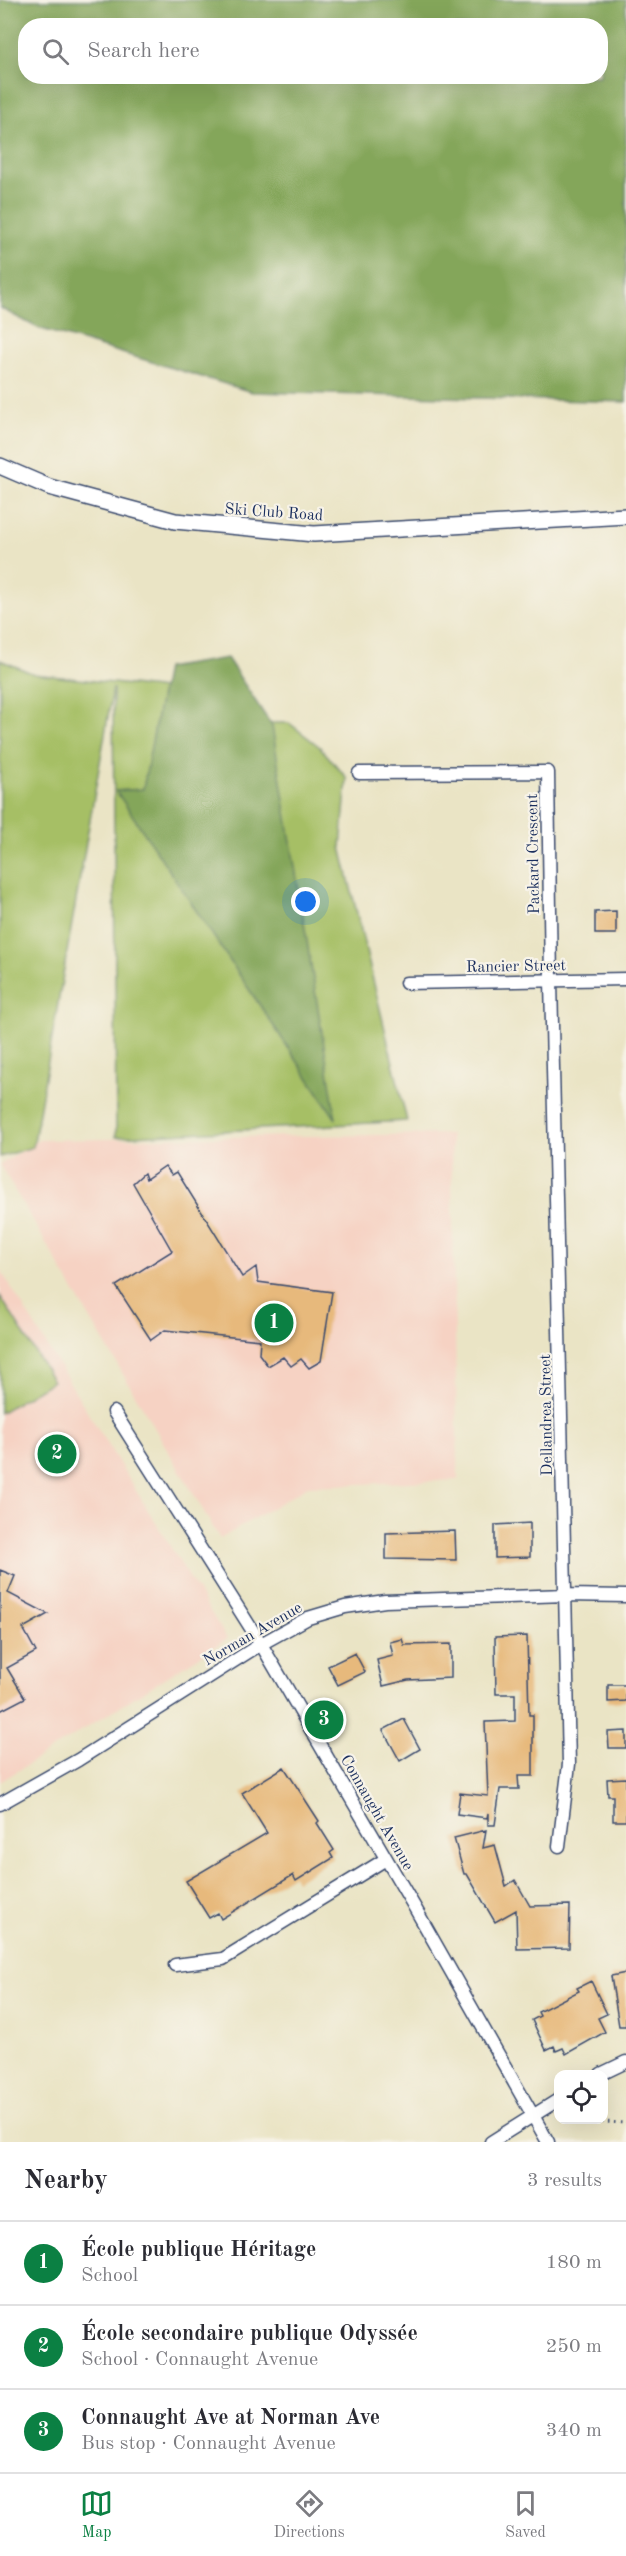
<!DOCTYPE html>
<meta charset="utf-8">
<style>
:root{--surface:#fff;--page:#f7f7f7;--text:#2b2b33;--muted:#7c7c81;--line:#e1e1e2;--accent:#0b8043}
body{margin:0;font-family:"Old Standard TT",serif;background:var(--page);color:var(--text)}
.controls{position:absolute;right:18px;bottom:18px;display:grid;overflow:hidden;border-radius:12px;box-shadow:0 6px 24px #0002}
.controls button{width:54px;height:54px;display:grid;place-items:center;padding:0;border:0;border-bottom:2px solid var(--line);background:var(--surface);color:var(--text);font:30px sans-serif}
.you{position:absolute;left:306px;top:902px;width:21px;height:21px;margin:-15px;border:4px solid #fff;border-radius:50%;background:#1a73e8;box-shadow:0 0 0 9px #1a73e833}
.badge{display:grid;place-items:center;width:39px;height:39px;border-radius:50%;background:var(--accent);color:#fff;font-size:20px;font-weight:700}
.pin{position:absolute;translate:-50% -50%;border:3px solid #fff;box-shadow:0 2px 6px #0006}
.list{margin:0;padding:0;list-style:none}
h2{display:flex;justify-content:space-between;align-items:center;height:78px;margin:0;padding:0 24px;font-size:26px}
h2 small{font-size:20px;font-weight:400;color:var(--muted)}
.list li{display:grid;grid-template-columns:39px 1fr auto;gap:18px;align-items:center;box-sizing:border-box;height:84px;padding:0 24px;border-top:2px solid var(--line)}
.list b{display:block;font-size:22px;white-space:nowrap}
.list p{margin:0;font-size:20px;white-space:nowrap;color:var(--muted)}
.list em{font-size:20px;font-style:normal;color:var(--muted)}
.icon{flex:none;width:33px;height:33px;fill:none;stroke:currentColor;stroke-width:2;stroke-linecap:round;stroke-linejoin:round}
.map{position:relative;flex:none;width:626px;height:2142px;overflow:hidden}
.search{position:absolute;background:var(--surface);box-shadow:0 6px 24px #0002;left:18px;right:18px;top:18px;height:66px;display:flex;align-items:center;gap:15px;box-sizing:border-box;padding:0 21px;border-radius:24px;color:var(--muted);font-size:22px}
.sheet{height:330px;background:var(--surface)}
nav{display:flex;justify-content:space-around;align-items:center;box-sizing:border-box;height:84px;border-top:2px solid var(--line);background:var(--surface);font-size:16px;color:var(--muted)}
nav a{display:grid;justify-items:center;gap:3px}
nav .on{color:var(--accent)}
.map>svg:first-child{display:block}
.built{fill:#f6d2c3}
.green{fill:#a6bf65;stroke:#607762;stroke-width:1.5}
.forest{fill:#84a65a;stroke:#506a5c;stroke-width:1.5;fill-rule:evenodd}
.building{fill:#e7b97c}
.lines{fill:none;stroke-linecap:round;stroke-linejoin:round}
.minor-casing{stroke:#3a4a6d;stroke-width:15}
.tertiary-casing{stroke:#3a4a6d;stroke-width:18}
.path{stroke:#3a4a6d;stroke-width:3;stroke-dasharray:1.5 4.5;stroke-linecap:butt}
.minor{stroke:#fff;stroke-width:12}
.tertiary{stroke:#fff;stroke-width:15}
.labels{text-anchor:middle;stroke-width:4.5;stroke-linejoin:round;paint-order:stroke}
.street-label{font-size:16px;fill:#1b2f5e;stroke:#f7f3e8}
</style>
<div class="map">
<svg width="626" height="2142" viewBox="0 0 626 2142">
<rect width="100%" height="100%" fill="#f7f3e8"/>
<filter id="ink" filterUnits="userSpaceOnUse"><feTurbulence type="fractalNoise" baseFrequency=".0167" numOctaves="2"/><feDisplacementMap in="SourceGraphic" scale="12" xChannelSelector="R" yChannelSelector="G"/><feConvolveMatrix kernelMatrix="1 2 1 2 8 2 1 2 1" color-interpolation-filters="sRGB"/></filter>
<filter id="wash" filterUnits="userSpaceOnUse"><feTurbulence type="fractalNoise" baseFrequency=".008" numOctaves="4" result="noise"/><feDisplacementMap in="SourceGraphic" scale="24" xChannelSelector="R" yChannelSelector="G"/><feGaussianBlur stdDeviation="1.35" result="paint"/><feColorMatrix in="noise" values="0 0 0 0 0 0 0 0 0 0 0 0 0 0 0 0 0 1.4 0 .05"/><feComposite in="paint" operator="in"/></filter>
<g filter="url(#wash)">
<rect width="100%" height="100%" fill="#eae4c5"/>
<path class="built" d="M451 1134 458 1480 308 1486 220 1539 0 1165 39 1140Z
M0 1269 227 1639 0 1782Z"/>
<path class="green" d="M0 660 34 674 157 688 234 710 258 723H289L320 747 347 778 341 847 407 1121 116 1137 113 688 33 1147 0 1157Z
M0 1296 53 1381 0 1413Z"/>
<path class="forest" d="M0 0H626V402L252 392 38 328 0 308ZM26 26H600V76H26Z
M227 658 272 726 336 1119 116 791 143 789 166 668Z"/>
<g id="blocks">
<path class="building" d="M616 911V934H595V912Z
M165 1166 172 1175 177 1172 242 1277 256 1267 258 1282 332 1292 321 1361 309 1368 301 1359 291 1366 283 1357 268 1366 259 1354 260 1340 165 1330 151 1340 116 1286 172 1251 133 1183 144 1173 146 1179Z
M530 1523V1557L495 1558V1525Z
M455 1531 456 1560 386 1559V1533Z
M0 1570 15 1576 8 1593 48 1614 23 1628 36 1652 7 1668 25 1698 0 1711Z
M527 1636 529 1715H533V1776H518L519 1789H500L495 1825H488V1813L487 1818 457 1814 460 1793 488 1796 485 1722 515 1721V1694H496L495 1637Z
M402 1639 404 1645 451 1644V1678L408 1680 383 1686 377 1660 393 1656 390 1642Z
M355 1653 365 1672 338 1685 328 1666Z
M608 1685H626V1701L608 1702Z
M404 1719 420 1749 400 1761 383 1730Z
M626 1731V1748H609L608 1732Z
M284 1767 319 1821 317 1823 334 1850 330 1853 333 1858 296 1881 293 1875 221 1919 218 1913 209 1918 186 1881 267 1833 242 1793Z
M626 1778V1821H613V1796H608L607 1779Z
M486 1830 483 1848 495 1845 506 1886 515 1880 530 1906 570 1905 569 1948 517 1949 516 1910 495 1922 467 1874H464L454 1838Z
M626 1973V2026H619L611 1976Z
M591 1981 607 2014 598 2018 605 2032 566 2054 563 2048 556 2051 554 2046 546 2050 532 2020 540 2016 538 2012 579 1991 577 1988Z"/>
</g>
</g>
<g filter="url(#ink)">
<use href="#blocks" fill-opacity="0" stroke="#3a4a6d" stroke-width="1.5"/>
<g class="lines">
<g class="minor-casing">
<path id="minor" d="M359 773 548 772 551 981 569 1764 559 1846
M406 983 626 979
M114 1412 261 1644 415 1908 548 2142
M0 1804 78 1760 261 1644 308 1618 345 1607 385 1601 566 1595 626 1596
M175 1965 223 1959 386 1859
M601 2074 626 2062
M491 2142 558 2100"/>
</g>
<g class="tertiary-casing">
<path id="tertiary" d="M0 466 49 487 175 521 314 534 626 516"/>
</g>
<path class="path" d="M560 2120 626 2123"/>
<use href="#minor" class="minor"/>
<use href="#tertiary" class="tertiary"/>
</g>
</g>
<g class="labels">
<g class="street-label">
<text transform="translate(274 511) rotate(4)" y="6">Ski Club Road</text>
<text transform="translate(532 854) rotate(-91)" y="6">Packard Crescent</text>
<text transform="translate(516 965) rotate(-1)" y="6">Rancier Street</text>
<text transform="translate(545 1415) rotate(-91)" y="6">Dellandrea Street</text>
<text transform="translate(252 1633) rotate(-30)" y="6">Norman Avenue</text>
<text transform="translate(378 1812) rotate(60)" y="6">Connaught Avenue</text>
</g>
</g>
</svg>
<div class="controls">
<button><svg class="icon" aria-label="locate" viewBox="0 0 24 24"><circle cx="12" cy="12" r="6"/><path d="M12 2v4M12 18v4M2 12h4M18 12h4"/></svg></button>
</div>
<div class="you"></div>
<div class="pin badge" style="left:274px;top:1323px">1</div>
<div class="pin badge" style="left:57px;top:1454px">2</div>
<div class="pin badge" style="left:324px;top:1720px">3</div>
<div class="search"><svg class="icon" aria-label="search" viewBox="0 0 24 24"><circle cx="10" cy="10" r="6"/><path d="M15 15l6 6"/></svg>Search here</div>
</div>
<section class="sheet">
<h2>Nearby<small>3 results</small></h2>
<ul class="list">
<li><span class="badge">1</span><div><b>École publique Héritage</b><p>School</p></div><em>180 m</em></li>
<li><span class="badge">2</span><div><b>École secondaire publique Odyssée</b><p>School · Connaught Avenue</p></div><em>250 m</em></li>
<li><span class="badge">3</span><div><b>Connaught Ave at Norman Ave</b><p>Bus stop · Connaught Avenue</p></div><em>340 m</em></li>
</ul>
</section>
<nav>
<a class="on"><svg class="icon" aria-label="map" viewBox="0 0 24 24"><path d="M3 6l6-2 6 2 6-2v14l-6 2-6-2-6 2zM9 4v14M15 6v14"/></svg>Map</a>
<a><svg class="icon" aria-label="directions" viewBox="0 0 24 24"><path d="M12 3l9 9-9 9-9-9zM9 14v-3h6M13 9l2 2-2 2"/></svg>Directions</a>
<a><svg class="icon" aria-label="saved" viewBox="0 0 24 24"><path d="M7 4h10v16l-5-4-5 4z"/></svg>Saved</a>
</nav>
